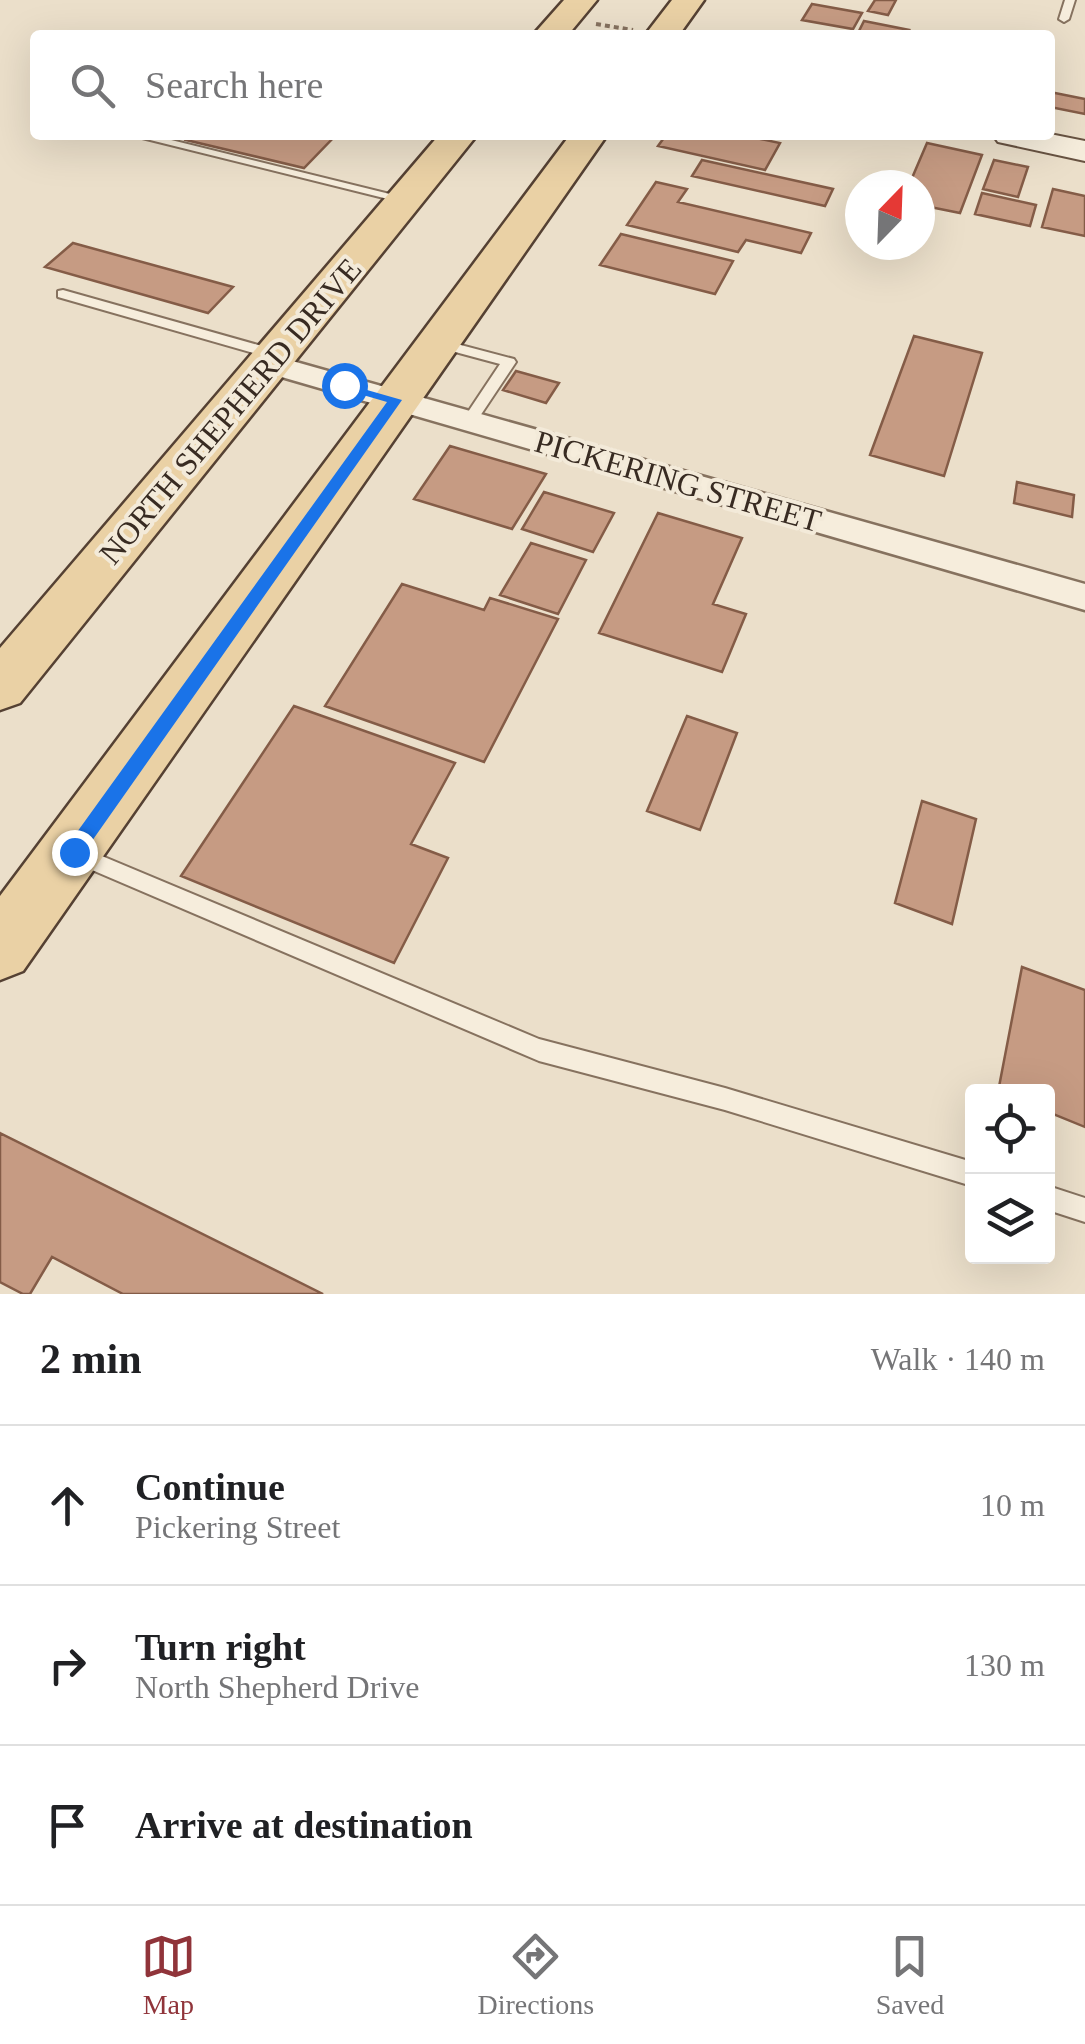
<!DOCTYPE html>
<meta charset="utf-8">
<style>
:root{--surface:#fff;--page:#f2f2f2;--text:#202124;--muted:#757577;--line:#e0e0e0;--accent:#90343a}
body{margin:0;font-family:Georgia,serif;background:var(--page);color:var(--text)}
.controls{position:absolute;right:30px;bottom:30px;display:grid;overflow:hidden;border-radius:10px;box-shadow:0 10px 40px #0002}
.controls button{width:90px;height:90px;display:grid;place-items:center;padding:0;border:0;border-bottom:2px solid var(--line);background:var(--surface);color:var(--text);font:50px sans-serif}
.compass{position:absolute;left:845px;top:170px;width:90px;height:90px;border-radius:50%;background:var(--surface);box-shadow:0 10px 40px #0002;rotate:23deg}
.stop{position:absolute;width:30px;height:30px;margin:-22px;border:8px solid #1a73e8;border-radius:50%;background:#fff}
.stop.end{background:#1a73e8;border-color:#fff;box-shadow:0 2px 10px #0008}
.list{margin:0;padding:0;list-style:none}
h2{display:flex;justify-content:space-between;align-items:center;height:130px;margin:0;padding:0 40px;font-size:42px}
h2 small{font-size:32px;font-weight:400;color:var(--muted)}
.list li{display:grid;grid-template-columns:65px 1fr auto;gap:30px;align-items:center;box-sizing:border-box;height:160px;padding:0 40px;border-top:2px solid var(--line)}
.list b{display:block;font-size:38px;white-space:nowrap}
.list p{margin:0;font-size:32px;white-space:nowrap;color:var(--muted)}
.list em{font-size:32px;font-style:normal;color:var(--muted)}
.icon{flex:none;width:55px;height:55px;fill:none;stroke:currentColor;stroke-width:2;stroke-linecap:round;stroke-linejoin:round}
.map{position:relative;flex:none;width:1085px;height:1294px;overflow:hidden}
.search{position:absolute;background:var(--surface);box-shadow:0 10px 40px #0002;left:30px;right:30px;top:30px;height:110px;display:flex;align-items:center;gap:25px;box-sizing:border-box;padding:0 35px;border-radius:10px;color:var(--muted);font-size:38px}
.sheet{height:610px;background:var(--surface)}
nav{display:flex;justify-content:space-around;align-items:center;box-sizing:border-box;height:140px;border-top:2px solid var(--line);background:var(--surface);font-size:28px;color:var(--muted)}
nav a{display:grid;justify-items:center;gap:5px}
nav .on{color:var(--accent)}
.map>svg:first-child{display:block}
.building{fill:#c69b83;stroke:#845c47;stroke-width:2.5}
.lines{fill:none;stroke-linecap:round;stroke-linejoin:round}
.lane-casing{stroke:#86725f;stroke-width:4}
.street-casing{stroke:#86725f;stroke-width:5}
.secondary-casing{stroke:#685342;stroke-width:4}
.primary-casing{stroke:#554133;stroke-width:5}
.path{stroke:#86725f;stroke-width:4;stroke-dasharray:5 4;stroke-linecap:butt}
.lane{fill:#f6eddc;fill-rule:evenodd}
.street{fill:#f6eddc;fill-rule:evenodd}
.secondary{fill:#f6eddc;fill-rule:evenodd}
.primary{fill:#ead1a5;fill-rule:evenodd}
.route{fill:#1a73e8}
.labels{text-anchor:middle;stroke-width:8;stroke-linejoin:round;paint-order:stroke}
.street-label{font-size:32px;fill:#382b22;stroke:#f3ead9}
</style>
<div class="map">
<svg width="1085" height="1294" viewBox="0 0 1085 1294">
<rect width="100%" height="100%" fill="#ebdfca"/>
<path class="building" d="M875 0H896L888 15 868 11Z
M812 4 862 13 853 29 802 20Z
M864 21 909 30 906 35H857Z
M1050 92 1085 99V114L1050 107Z
M191 135H336L304 168 186 140Z
M666 135H742L780 143 765 170 658 146Z
M927 143 982 155 960 213 920 205V185H909Z
M702 160 833 189 825 206 692 176Z
M994 160 1028 167 1018 197 983 189Z
M656 182 687 189 678 202 811 233 801 253 746 240 738 252 627 225Z
M1053 189 1085 196V236L1042 227Z
M982 193 1036 205 1030 226 975 214Z
M621 234 733 261 715 294 600 265Z
M73 243 233 287 208 313 45 267Z
M914 336 982 353 944 476 870 455Z
M516 371 559 383 546 403 503 390Z
M450 446 546 474 512 529 414 499Z
M1017 482 1074 495 1072 517 1014 503Z
M544 492 614 513 593 552 522 529Z
M658 513 742 538 713 604 746 614 722 672 599 633Z
M531 543 586 560 558 614 500 595Z
M402 584 484 610 490 598 558 619 484 762 325 706Z
M294 706 455 763 411 844 448 858 394 963 181 876Z
M687 716 737 733 700 830 647 811Z
M922 801 976 819 952 924 895 903Z
M1022 967 1085 990V1127L1048 1112V1092H998Z
M0 1133 323 1294H123L52 1257 30 1294H23L0 1282Z"/>
<g class="lines">
<g class="lane-casing">
<path id="lane" d="M1065 0H1075L1069 19 1064 22 1059 19Z
M130 135H151L410 199 404 203Z
M63 290 283 352 285 355 278 360 58 297V291Z
M438 339 514 359 516 362 474 425 469 426 462 421 500 364 433 346V340Z
M78 846 539 1039 725 1088 972 1162V1186L725 1110 539 1061 71 861 68 855 71 849Z
M1048 1186 1085 1198V1222L1048 1210Z"/>
</g>
<g class="street-casing">
<path id="street" d="M271 355 1085 584V610L261 371 257 364 261 357Z"/>
</g>
<g class="secondary-casing">
<path id="secondary" d="M1050 134 1085 141V161L998 142 993 135Z"/>
</g>
<g class="primary-casing">
<path id="primary" d="M564 0H597L568 35H533Z
M672 0H704L679 35H645Z
M439 135H477L20 703 0 710V648Z
M570 135H607L23 971 0 980V896Z"/>
</g>
<path class="path" d="M596 24 633 30"/>
<use href="#lane" class="lane"/>
<use href="#street" class="street"/>
<use href="#secondary" class="secondary"/>
<use href="#primary" class="primary"/>
</g>
<path class="route" d="M339 382 402 400 80 858H67V846L387 402 339 388Z"/>
<g class="labels">
<g class="street-label">
<text transform="translate(230 411) rotate(-50)" y="11">NORTH SHEPHERD DRIVE</text>
<text transform="translate(678 481) rotate(16)" y="11">PICKERING STREET</text>
</g>
</g>
</svg>
<div class="controls">
<button><svg class="icon" aria-label="locate" viewBox="0 0 24 24"><circle cx="12" cy="12" r="6"/><path d="M12 2v4M12 18v4M2 12h4M18 12h4"/></svg></button>
<button><svg class="icon" aria-label="layers" viewBox="0 0 24 24"><path d="M12 4l9 5-9 5-9-5zM3 14l9 5 9-5"/></svg></button>
</div>
<svg class="compass" viewBox="-18 -18 36 36"><path d="M0-13l5 13h-10z" fill="#e53935"/><path d="M0 13l5-13h-10z" fill="#757577"/></svg>
<div class="stop" style="left:344px;top:385px"></div>
<div class="stop end" style="left:74px;top:852px"></div>
<div class="search"><svg class="icon" aria-label="search" viewBox="0 0 24 24"><circle cx="10" cy="10" r="6"/><path d="M15 15l6 6"/></svg>Search here</div>
</div>
<section class="sheet">
<h2>2 min<small>Walk · 140 m</small></h2>
<ul class="list">
<li><svg class="icon" aria-label="ahead" viewBox="0 0 24 24"><path d="M12 20V5M6 11l6-6 6 6"/></svg><div><b>Continue</b><p>Pickering Street</p></div><em>10 m</em></li>
<li><svg class="icon" aria-label="right" viewBox="0 0 24 24"><path d="M7 20v-9h11M14 6l5 5-5 5"/></svg><div><b>Turn right</b><p>North Shepherd Drive</p></div><em>130 m</em></li>
<li><svg class="icon" aria-label="arrive" viewBox="0 0 24 24"><path d="M6 21V4h12l-3 4 3 4H6"/></svg><div><b>Arrive at destination</b></div></li>
</ul>
</section>
<nav>
<a class="on"><svg class="icon" aria-label="map" viewBox="0 0 24 24"><path d="M3 6l6-2 6 2 6-2v14l-6 2-6-2-6 2zM9 4v14M15 6v14"/></svg>Map</a>
<a><svg class="icon" aria-label="directions" viewBox="0 0 24 24"><path d="M12 3l9 9-9 9-9-9zM9 14v-3h6M13 9l2 2-2 2"/></svg>Directions</a>
<a><svg class="icon" aria-label="saved" viewBox="0 0 24 24"><path d="M7 4h10v16l-5-4-5 4z"/></svg>Saved</a>
</nav>
